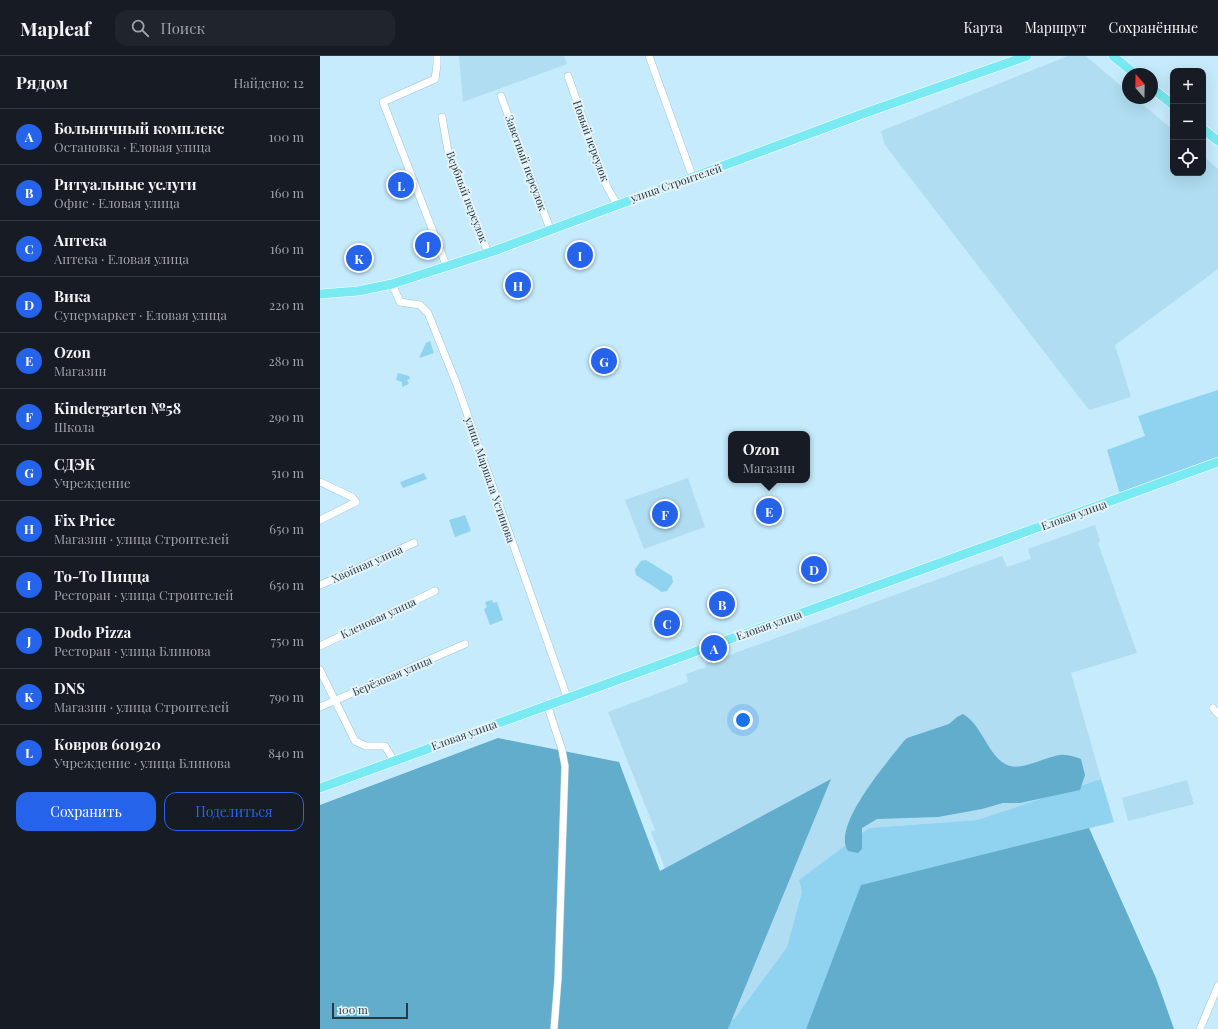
<!DOCTYPE html>
<html lang="ru">
<meta charset="utf-8">
<style>
:root{--surface:#171b24;--page:#20242c;--text:#f1f3f6;--muted:#9ea1a6;--line:#363941;--accent:#2563eb}
body{margin:0;font-family:"Playfair Display",serif;background:var(--page);color:var(--text)}
.controls{position:absolute;right:12px;top:12px;display:grid;overflow:hidden;border-radius:8px;box-shadow:0 4px 16px #0002}
.controls button{width:36px;height:36px;display:grid;place-items:center;padding:0;border:0;border-bottom:1px solid var(--line);background:var(--surface);color:var(--text);font:20px sans-serif}
.compass{position:absolute;left:802px;top:12px;width:36px;height:36px;border-radius:50%;background:var(--surface);box-shadow:0 4px 16px #0002;rotate:340deg}
.scale{position:absolute;left:12px;bottom:10px;width:76px;box-sizing:border-box;padding-left:4px;border:2px solid #2a393f;border-top:0;font-size:11px;line-height:14px;white-space:nowrap;color:#2a393f;-webkit-text-stroke:3px #e5f4fb;paint-order:stroke}
.you{position:absolute;left:423px;top:664px;width:14px;height:14px;margin:-10px;border:3px solid #fff;border-radius:50%;background:#1a73e8;box-shadow:0 0 0 6px #1a73e833}
.badge{display:grid;place-items:center;width:26px;height:26px;border-radius:50%;background:var(--accent);color:#fff;font-size:13px;font-weight:700}
.pin{position:absolute;translate:-50% -50%;border:2px solid #fff;box-shadow:0 1px 4px #0006}
.popup{position:absolute;left:408px;top:375px;width:82px;height:52px;box-sizing:border-box;display:grid;place-content:center;border-radius:8px;background:var(--surface);filter:drop-shadow(0 1px 3px #0005);font-size:13px;white-space:nowrap;color:var(--muted)}
.popup b{font-size:15px;color:var(--text)}
.popup::after{content:'';position:absolute;left:50%;top:100%;margin-left:-8px;border:8px solid transparent;border-top-color:var(--surface)}
.list{margin:0;padding:0;list-style:none}
h2{display:flex;justify-content:space-between;align-items:center;height:52px;margin:0;padding:0 16px;font-size:17px}
h2 small{font-size:13px;font-weight:400;color:var(--muted)}
.list li{display:grid;grid-template-columns:26px 1fr auto;gap:12px;align-items:center;box-sizing:border-box;height:56px;padding:0 16px;border-top:1px solid var(--line)}
.list b{display:block;font-size:15px;white-space:nowrap}
.list p{margin:0;font-size:13px;white-space:nowrap;color:var(--muted)}
.list em{font-size:13px;font-style:normal;color:var(--muted)}
.actions{display:flex;gap:8px;padding:12px 16px}
.actions a{flex:1;padding:9px 0;border:1px solid var(--accent);border-radius:12px;text-align:center;font-size:14px;color:var(--accent)}
.actions .main{background:var(--accent);color:#fff}
.icon{flex:none;width:22px;height:22px;fill:none;stroke:currentColor;stroke-width:2;stroke-linecap:round;stroke-linejoin:round}
.map{position:relative;flex:none;width:898px;height:973px;overflow:hidden}
header{display:flex;align-items:center;gap:24px;box-sizing:border-box;height:56px;padding:0 20px;background:var(--surface);border-bottom:1px solid var(--line)}
header strong{font-size:19px}
nav{display:flex;gap:22px;margin-inline-start:auto;font-size:14px}
.search{width:280px;height:36px;background:var(--page);display:flex;align-items:center;gap:10px;box-sizing:border-box;padding:0 14px;border-radius:12px;color:var(--muted);font-size:15px}
main{display:flex}
aside{flex:1;background:var(--surface)}
.map>svg:first-child{display:block}
.built{fill:#b0ddf1}
.green{fill:#90d3f0}
.forest{fill:#62adcc}
.lines{fill:none;stroke-linecap:round;stroke-linejoin:round}
.minor-casing{stroke:#9dc2d2;stroke-width:8}
.major-casing{stroke:#fff;stroke-width:10}
.minor{stroke:#fff;stroke-width:7}
.major{stroke:#79eaf2;stroke-width:9}
.labels{text-anchor:middle;stroke-width:4;stroke-linejoin:round;paint-order:stroke}
.street-label{font-size:11px;fill:#2a393f;stroke:#e5f4fb}
</style>
<header>
<strong>Mapleaf</strong>
<div class="search"><svg class="icon" aria-label="search" viewBox="0 0 24 24"><circle cx="10" cy="10" r="6"/><path d="M15 15l6 6"/></svg>Поиск</div>
<nav><a>Карта</a><a>Маршрут</a><a>Сохранённые</a></nav>
</header>
<main>
<aside>
<h2>Рядом<small>Найдено: 12</small></h2>
<ul class="list">
<li><span class="badge">A</span><div><b>Больничный комплекс</b><p>Остановка · Еловая улица</p></div><em>100 m</em></li>
<li><span class="badge">B</span><div><b>Ритуальные услуги</b><p>Офис · Еловая улица</p></div><em>160 m</em></li>
<li><span class="badge">C</span><div><b>Аптека</b><p>Аптека · Еловая улица</p></div><em>160 m</em></li>
<li><span class="badge">D</span><div><b>Вика</b><p>Супермаркет · Еловая улица</p></div><em>220 m</em></li>
<li><span class="badge">E</span><div><b>Ozon</b><p>Магазин</p></div><em>280 m</em></li>
<li><span class="badge">F</span><div><b>Kindergarten №58</b><p>Школа</p></div><em>290 m</em></li>
<li><span class="badge">G</span><div><b>СДЭК</b><p>Учреждение</p></div><em>510 m</em></li>
<li><span class="badge">H</span><div><b>Fix Price</b><p>Магазин · улица Строителей</p></div><em>650 m</em></li>
<li><span class="badge">I</span><div><b>То-То Пицца</b><p>Ресторан · улица Строителей</p></div><em>650 m</em></li>
<li><span class="badge">J</span><div><b>Dodo Pizza</b><p>Ресторан · улица Блинова</p></div><em>750 m</em></li>
<li><span class="badge">K</span><div><b>DNS</b><p>Магазин · улица Строителей</p></div><em>790 m</em></li>
<li><span class="badge">L</span><div><b>Ковров 601920</b><p>Учреждение · улица Блинова</p></div><em>840 m</em></li>
</ul>
<div class="actions"><a class="main">Сохранить</a><a>Поделиться</a></div>
</aside>
<div class="map">
<svg width="898" height="973" viewBox="0 0 898 973">
<rect width="100%" height="100%" fill="#c5ebfc"/>
<path class="built" d="M139 0H244L247 8 143 46Z
M748 0H766L808 36V42H815L853 74V117H883V100L898 113V213L795 289 811 341 769 354 565 89 561 75Z
M368 422 385 471 324 493 305 444Z
M775 469 780 485 778 487 817 597 751 617 781 723 657 764 549 772 482 834 467 891 414 963 402 960 331 776 335 774 288 656 368 626 366 618 386 611 385 608 682 500 687 511 711 503 708 493Z
M867 724 874 748 808 765 802 742Z"/>
<path class="green" d="M110 285 114 297 99 302 106 287Z
M78 317 89 320 90 323 87 324 89 328 82 331V326L76 324Z
M898 334V401L800 438 787 394 825 380 818 360Z
M104 417 107 423 83 432 80 426Z
M145 459 151 475 135 481 129 464Z
M326 504 352 520 353 526 347 535 342 536 316 519 315 513 321 505Z
M172 544 173 547 177 546 183 564 170 569 164 553 167 551 165 546Z
M781 723 794 766 542 829 486 973H408L412 963H414L467 891 482 835 479 824 549 772 657 764Z"/>
<path class="forest" d="M643 658C663 669 668 703 690 710 702 714 726 701 740 699 747 698 755 701 761 703L765 719 760 734 700 747H683L662 753 618 761 557 763 542 772V793L538 797 528 795C511 770 568 706 583 686L587 682 629 668 637 661Z
M178 682 299 706 340 815 511 723 408 973H0V749Z
M769 772 836 922 854 973H486L541 829Z"/>
<g class="lines">
<g class="minor-casing">
<path id="minor" d="M117 0V9L115 23 63 46 126 209
M329 0 373 122
M248 20 287 131 297 148
M181 40 230 173
M122 61 128 95 168 197
M72 228 80 246 100 249 108 257 137 329 247 641
M0 426 32 441 36 446 0 464
M0 529 94 487
M0 590 115 535
M0 614 35 685 46 690H65L74 705
M227 648 242 694 245 710 238 923 234 973
M0 651 145 588
M893 652 898 658
M880 973 898 930"/>
</g>
<g class="major-casing">
<path id="major" d="M793 0 815 18
M832 32 853 49
M883 73 898 85
M0 238 38 235 72 228 174 195 545 57 707 0
M0 732 898 406"/>
</g>
<use href="#minor" class="minor"/>
<use href="#major" class="major"/>
</g>
<g class="labels">
<g class="street-label">
<text transform="translate(271 85) rotate(70)" y="4">Новый переулок</text>
<text transform="translate(206 107) rotate(70)" y="4">Заветный переулок</text>
<text transform="translate(356 127) rotate(-19)" y="4">улица Строителей</text>
<text transform="translate(147 141) rotate(69)" y="4">Вербный переулок</text>
<text transform="translate(170 424) rotate(71)" y="4">улица Маршала Устинова</text>
<text transform="translate(754 459) rotate(-20)" y="4">Еловая улица</text>
<text transform="translate(47 508) rotate(-24)" y="4">Хвойная улица</text>
<text transform="translate(58 562) rotate(-25)" y="4">Кленовая улица</text>
<text transform="translate(449 569) rotate(-20)" y="4">Еловая улица</text>
<text transform="translate(72 620) rotate(-23)" y="4">Берёзовая улица</text>
<text transform="translate(144 679) rotate(-20)" y="4">Еловая улица</text>
</g>
</g>
</svg>
<div class="controls">
<button>+</button>
<button>−</button>
<button><svg class="icon" aria-label="locate" viewBox="0 0 24 24"><circle cx="12" cy="12" r="6"/><path d="M12 2v4M12 18v4M2 12h4M18 12h4"/></svg></button>
</div>
<svg class="compass" viewBox="-18 -18 36 36"><path d="M0-13l5 13h-10z" fill="#e53935"/><path d="M0 13l5-13h-10z" fill="#9ea1a6"/></svg>
<div class="scale">100 m</div>
<div class="you"></div>
<div class="pin badge" style="left:394px;top:592px">A</div>
<div class="pin badge" style="left:402px;top:548px">B</div>
<div class="pin badge" style="left:347px;top:567px">C</div>
<div class="pin badge" style="left:494px;top:513px">D</div>
<div class="pin badge" style="left:449px;top:455px">E</div>
<div class="popup"><b>Ozon</b>Магазин</div>
<div class="pin badge" style="left:345px;top:458px">F</div>
<div class="pin badge" style="left:284px;top:305px">G</div>
<div class="pin badge" style="left:198px;top:229px">H</div>
<div class="pin badge" style="left:260px;top:199px">I</div>
<div class="pin badge" style="left:108px;top:189px">J</div>
<div class="pin badge" style="left:39px;top:202px">K</div>
<div class="pin badge" style="left:81px;top:129px">L</div>
</div>
</main>
